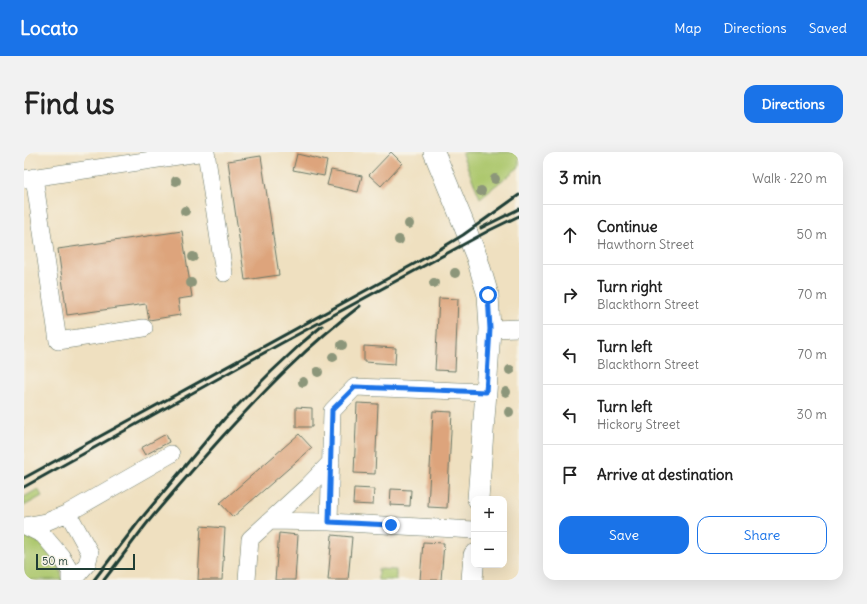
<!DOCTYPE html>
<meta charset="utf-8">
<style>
:root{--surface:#fff;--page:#f2f2f2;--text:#222;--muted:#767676;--line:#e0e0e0;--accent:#1a73e8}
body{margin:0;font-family:Delius,sans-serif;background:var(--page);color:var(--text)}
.controls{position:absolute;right:12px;bottom:12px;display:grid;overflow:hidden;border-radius:8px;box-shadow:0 4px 16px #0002}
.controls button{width:36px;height:36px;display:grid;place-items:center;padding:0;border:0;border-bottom:1px solid var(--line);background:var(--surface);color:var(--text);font:20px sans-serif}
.scale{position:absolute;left:12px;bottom:10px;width:99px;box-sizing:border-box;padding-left:4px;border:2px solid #1f3d34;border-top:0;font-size:11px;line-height:14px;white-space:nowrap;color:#1f3d34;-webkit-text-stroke:3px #f7f3e8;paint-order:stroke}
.stop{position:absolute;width:12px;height:12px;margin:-9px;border:3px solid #1a73e8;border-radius:50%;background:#fff}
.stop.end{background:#1a73e8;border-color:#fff;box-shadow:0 1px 4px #0008}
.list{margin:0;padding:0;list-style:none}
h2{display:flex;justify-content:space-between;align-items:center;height:52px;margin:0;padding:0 16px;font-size:17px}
h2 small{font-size:13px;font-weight:400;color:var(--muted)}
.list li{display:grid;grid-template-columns:26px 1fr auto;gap:12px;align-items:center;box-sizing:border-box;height:60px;padding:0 16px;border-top:1px solid var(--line)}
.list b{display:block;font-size:15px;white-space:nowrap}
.list p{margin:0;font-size:13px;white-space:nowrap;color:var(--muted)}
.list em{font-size:13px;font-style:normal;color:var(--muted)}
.actions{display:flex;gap:8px;padding:12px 16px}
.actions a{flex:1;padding:9px 0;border:1px solid var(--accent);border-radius:12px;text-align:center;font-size:14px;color:var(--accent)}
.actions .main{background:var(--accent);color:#fff}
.icon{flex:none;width:22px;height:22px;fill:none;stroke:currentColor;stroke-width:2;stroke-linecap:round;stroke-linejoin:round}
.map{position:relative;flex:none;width:495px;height:428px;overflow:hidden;border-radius:12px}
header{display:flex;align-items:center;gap:24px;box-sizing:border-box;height:56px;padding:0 20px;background:var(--accent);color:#fff}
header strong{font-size:19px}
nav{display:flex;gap:22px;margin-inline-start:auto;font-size:14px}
.intro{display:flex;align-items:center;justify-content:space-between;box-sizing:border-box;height:96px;padding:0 24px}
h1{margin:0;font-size:28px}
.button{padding:10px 18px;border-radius:12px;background:var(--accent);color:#fff;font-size:14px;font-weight:700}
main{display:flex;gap:24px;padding:0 24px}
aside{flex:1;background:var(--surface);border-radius:12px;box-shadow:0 4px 16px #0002}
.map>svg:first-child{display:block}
.green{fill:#adc86e;stroke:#668251}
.building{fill:#dda47c}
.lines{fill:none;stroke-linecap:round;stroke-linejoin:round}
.minor-casing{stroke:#687665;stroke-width:18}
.major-casing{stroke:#687665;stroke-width:22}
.minor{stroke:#fff;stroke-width:17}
.major{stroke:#fff;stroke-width:21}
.rail{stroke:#1f3d34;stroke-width:3}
.tree{fill:#8c967a}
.route{stroke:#1a73e8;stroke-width:5}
</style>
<header>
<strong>Locato</strong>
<nav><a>Map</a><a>Directions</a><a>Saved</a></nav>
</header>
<div class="intro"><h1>Find us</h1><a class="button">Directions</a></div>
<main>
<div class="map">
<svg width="495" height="428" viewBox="0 0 495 428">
<rect width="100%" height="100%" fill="#f7f3e8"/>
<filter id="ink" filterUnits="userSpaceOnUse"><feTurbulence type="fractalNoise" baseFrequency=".025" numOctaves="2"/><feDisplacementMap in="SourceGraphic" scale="8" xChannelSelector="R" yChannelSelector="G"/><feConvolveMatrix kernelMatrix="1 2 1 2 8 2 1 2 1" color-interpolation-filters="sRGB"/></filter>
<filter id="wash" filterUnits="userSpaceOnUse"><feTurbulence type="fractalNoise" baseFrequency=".012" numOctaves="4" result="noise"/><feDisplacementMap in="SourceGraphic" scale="16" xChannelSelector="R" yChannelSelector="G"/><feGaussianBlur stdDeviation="0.9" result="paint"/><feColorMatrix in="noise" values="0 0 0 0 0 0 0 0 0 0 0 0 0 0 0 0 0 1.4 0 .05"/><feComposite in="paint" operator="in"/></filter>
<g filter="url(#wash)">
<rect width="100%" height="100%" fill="#efe0c0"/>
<path class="green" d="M442 0H495V15L456 46 438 2Z
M14 337 18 344 0 354V345Z
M5 383 11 384C23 397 38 409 38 428H0V384Z
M354 417 372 418V428H354Z"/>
<g id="blocks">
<path class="building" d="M367 0 378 11 357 34 345 23Z
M273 2 303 9 300 24 269 18Z
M237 4 255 123 221 128 204 9Z
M307 18 338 24 334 40 303 33Z
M158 79 168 145 154 147 156 163 125 168 122 152 43 163 34 97Z
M415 146 434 147 431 219 411 218Z
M340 194 372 196 371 212 340 210Z
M333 251 354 252 351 322 330 321Z
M272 255 288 256V275H272Z
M409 259 428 260 423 356 404 355Z
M142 282 145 290 121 303 117 296Z
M275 282 288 296 209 365 196 351Z
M330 336 350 337 349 353 329 352Z
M367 337 387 338 386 354 366 353Z
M177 374 201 376 198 428H174Z
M255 381 274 383 271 428H251Z
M308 383 328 385 324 428H304Z
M399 390 420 391 417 428H396Z"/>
</g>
</g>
<g filter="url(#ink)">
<use href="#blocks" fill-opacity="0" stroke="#687665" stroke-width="1"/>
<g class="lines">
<g class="minor-casing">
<path id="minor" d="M182 0 200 121
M10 25 34 189 120 176
M0 27 181 0
M466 177 495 176
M44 361 66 401 63 412 49 428
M246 369 305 370 450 378
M305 370 308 259 331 235 462 240
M0 374 22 370 44 361 147 302
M1 374 19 383 37 404 46 419V428
M223 428 226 387 285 333 307 310"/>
</g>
<g class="major-casing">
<path id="major" d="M410 0 438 68 453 106 464 143 466 177 462 240 454 347
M448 428 450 403"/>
</g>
<use href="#minor" class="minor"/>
<use href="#major" class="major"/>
<path class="rail" d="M457 76 495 57
M0 326 401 106 439 83 495 43
M0 335 256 192 466 78 495 64
M70 428 116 368 201 266 247 220 279 190 298 174
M80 428C95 409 109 389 124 370 148 341 173 313 198 285 241 238 284 193 336 154"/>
</g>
<g class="tree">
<circle cx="471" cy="27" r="5"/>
<circle cx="152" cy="29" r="5"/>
<circle cx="457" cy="39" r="5"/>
<circle cx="161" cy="59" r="5"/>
<circle cx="385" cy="72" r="5"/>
<circle cx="375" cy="88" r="5"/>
<circle cx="169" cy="105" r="5"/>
<circle cx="431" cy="121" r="5"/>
<circle cx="167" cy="131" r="5"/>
<circle cx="410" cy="131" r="5"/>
<circle cx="318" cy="193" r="5"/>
<circle cx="309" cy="205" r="5"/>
<circle cx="486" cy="218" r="5"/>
<circle cx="294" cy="220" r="5"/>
<circle cx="279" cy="230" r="5"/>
<circle cx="482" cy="240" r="5"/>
<circle cx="485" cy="260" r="5"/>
</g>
</g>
<g class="lines" filter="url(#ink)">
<path class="route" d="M367 373 305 370 308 258 331 235 462 240 466 177 464 143"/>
</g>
</svg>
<div class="controls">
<button>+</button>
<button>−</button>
</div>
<div class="scale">50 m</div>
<div class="stop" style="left:464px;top:143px"></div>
<div class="stop end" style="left:367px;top:373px"></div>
</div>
<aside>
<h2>3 min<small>Walk · 220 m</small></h2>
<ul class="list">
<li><svg class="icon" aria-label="ahead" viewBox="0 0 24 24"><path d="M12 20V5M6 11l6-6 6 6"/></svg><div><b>Continue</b><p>Hawthorn Street</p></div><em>50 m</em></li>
<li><svg class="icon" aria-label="right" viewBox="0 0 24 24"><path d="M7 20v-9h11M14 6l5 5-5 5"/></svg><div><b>Turn right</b><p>Blackthorn Street</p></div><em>70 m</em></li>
<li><svg class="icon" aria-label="left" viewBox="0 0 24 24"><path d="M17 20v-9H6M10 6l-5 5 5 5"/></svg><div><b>Turn left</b><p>Blackthorn Street</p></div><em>70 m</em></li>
<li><svg class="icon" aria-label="left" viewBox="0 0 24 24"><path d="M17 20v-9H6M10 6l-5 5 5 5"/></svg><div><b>Turn left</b><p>Hickory Street</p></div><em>30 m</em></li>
<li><svg class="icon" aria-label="arrive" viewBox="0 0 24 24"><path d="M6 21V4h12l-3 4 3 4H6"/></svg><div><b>Arrive at destination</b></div></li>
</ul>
<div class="actions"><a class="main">Save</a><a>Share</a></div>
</aside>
</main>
